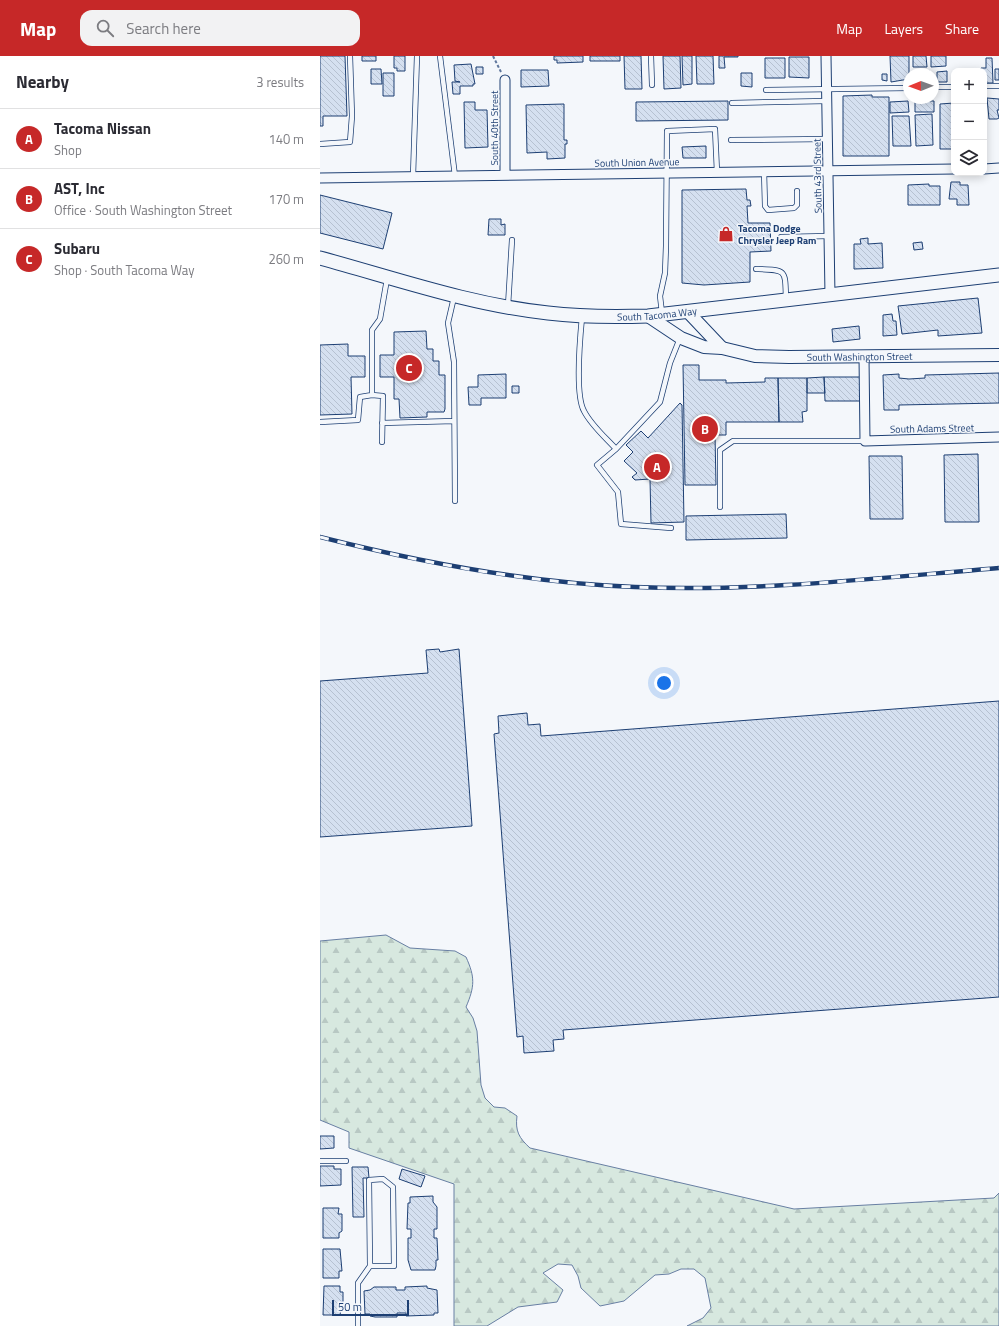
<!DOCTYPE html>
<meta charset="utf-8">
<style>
:root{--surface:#fff;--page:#f2f2f3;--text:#2b2b33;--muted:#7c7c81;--line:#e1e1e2;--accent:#c62828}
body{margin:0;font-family:"Titillium Web",sans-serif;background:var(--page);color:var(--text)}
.controls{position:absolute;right:12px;top:12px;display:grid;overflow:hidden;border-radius:8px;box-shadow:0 2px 10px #0003}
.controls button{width:36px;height:36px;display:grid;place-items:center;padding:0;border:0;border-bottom:1px solid var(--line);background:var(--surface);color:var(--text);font:20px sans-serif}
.compass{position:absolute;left:583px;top:12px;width:36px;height:36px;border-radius:50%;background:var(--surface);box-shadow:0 2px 10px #0003;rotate:269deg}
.scale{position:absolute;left:12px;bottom:10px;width:77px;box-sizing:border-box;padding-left:4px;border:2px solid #1d3f73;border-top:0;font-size:11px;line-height:14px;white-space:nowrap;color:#1d3f73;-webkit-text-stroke:3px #f4f7fb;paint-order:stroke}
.you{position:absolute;left:344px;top:627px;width:14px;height:14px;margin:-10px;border:3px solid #fff;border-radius:50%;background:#1a73e8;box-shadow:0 0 0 6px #1a73e833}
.badge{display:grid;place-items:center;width:26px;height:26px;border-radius:50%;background:var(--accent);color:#fff;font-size:13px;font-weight:700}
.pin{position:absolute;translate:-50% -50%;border:2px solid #fff;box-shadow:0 1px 4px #0006}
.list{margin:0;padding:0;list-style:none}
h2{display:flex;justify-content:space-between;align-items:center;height:52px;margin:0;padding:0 16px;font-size:17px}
h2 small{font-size:13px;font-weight:400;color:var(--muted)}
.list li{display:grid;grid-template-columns:26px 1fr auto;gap:12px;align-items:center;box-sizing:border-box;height:60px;padding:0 16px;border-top:1px solid var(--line)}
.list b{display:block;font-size:15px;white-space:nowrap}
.list p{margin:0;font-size:13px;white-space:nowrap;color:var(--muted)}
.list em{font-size:13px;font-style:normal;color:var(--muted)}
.icon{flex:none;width:22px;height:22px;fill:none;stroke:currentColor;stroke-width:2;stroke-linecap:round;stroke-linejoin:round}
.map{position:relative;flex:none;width:679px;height:1270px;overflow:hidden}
header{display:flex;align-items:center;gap:24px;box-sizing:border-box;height:56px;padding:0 20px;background:var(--accent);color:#fff}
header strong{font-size:19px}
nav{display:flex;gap:22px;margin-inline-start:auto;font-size:14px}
.search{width:280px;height:36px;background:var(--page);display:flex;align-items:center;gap:10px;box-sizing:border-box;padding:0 14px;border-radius:12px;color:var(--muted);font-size:15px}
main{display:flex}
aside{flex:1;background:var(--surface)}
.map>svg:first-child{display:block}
.forest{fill:url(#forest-firs);stroke:#687fa3}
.building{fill:url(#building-back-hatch);stroke:#1d3f73}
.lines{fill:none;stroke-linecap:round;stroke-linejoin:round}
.service-casing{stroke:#1d3f73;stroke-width:6}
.minor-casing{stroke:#1d3f73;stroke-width:11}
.tertiary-casing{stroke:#1d3f73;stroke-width:14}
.secondary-casing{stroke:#1d3f73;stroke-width:15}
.path{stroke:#5e769c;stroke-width:2;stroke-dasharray:3 2;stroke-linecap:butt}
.service{stroke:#f4f7fb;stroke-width:4.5}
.minor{stroke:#f4f7fb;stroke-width:9}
.tertiary{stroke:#f4f7fb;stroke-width:12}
.secondary{stroke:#f4f7fb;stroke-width:13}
.rail-casing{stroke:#1d3f73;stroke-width:4.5}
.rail{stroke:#f4f7fb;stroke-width:3;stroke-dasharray:9;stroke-linecap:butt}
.labels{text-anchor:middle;stroke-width:3;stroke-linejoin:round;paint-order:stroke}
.street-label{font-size:10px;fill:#1d3f73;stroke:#f4f7fb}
.poi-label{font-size:10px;font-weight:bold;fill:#1d3f73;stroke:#f4f7fb;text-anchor:start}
</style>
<header>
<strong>Map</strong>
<div class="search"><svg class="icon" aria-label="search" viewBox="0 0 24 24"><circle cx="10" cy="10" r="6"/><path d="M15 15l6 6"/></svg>Search here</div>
<nav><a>Map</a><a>Layers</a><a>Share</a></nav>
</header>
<main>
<aside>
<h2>Nearby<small>3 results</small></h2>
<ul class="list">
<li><span class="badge">A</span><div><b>Tacoma Nissan</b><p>Shop</p></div><em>140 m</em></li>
<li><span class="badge">B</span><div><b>AST, Inc</b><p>Office · South Washington Street</p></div><em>170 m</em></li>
<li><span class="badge">C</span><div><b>Subaru</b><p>Shop · South Tacoma Way</p></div><em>260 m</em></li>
</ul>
</aside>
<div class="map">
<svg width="679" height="1270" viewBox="0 0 679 1270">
<defs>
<pattern id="forest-firs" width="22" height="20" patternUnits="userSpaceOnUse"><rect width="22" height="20" fill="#d7e8df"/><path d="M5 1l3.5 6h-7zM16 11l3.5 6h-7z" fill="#b8c8c3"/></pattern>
<pattern id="building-back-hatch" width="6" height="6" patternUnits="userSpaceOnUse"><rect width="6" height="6" fill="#d5e0f0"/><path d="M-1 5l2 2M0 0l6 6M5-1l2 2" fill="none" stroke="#b6c1d1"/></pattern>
</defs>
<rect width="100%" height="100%" fill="#f4f7fb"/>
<path class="forest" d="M66 879 90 892 135 895 146 901C155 921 155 930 146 951L153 962 157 975 161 1029 165 1042 174 1051 185 1052 197 1060C195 1075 199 1082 210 1092L474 1153 674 1142 679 1137V1270H367L383 1262 391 1252 385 1222 374 1213H361L349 1218 335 1219 304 1245 280 1250 261 1232 258 1220 252 1209 238 1208 223 1217 243 1234 237 1246 198 1251 167 1270H134V1128L29 1092V1076L0 1064V885Z"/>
<path class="building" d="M0 0H25L27 60H3V70H0Z
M42 0H56V5H42Z
M74 0H85V15H77V12H74Z
M234 0H263V6L237 7V4H234Z
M270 0H300V5H270Z
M304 0H321L322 33H305Z
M343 0H360L361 32 344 33Z
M362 0H372V28L363 29Z
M376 0H393L394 28H377Z
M399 0H418V1H404L405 12H399Z
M570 0H589V23L571 26Z
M593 0H606L607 11H593Z
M611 0H626V10L611 11Z
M469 1H489V22L469 21Z
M445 2H465V22H445Z
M666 2H672L673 27H664V15H661V12H666Z
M151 8 155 28H153V30H140V38H133L132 26H140L135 25 134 9Z
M156 11H163V18H156Z
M51 13H61L62 28H51Z
M675 13H679V24H675Z
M201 14H228L229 30 201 31Z
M610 15V18H592V16Z
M627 15V26H617V16Z
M63 17H74V40H63Z
M421 17H432V31L421 30Z
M562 18H567V25L562 24Z
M552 39V41H569V100H523V40Z
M667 42 679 43V54H677L679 62 677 63H669Z
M408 45V64L316 65V46Z
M588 45 589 56 570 57V46Z
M595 45H614V56H595Z
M144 46H155V54H167L168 91 145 92Z
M634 47V93H620V48Z
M244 48V84H247V88H245V102L227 103V96L207 97 206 49Z
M612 58 613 89 596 90 595 59Z
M572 60H589L591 90H573Z
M386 90V102H363L362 91Z
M631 126H640V129H648L649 149H637V143H629Z
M609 128V130H620V149H588V129Z
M426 133 427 144H430L431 150H427L428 167H450L451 195 430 196V226L384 229 362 227V134Z
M0 139 72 157 63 193 0 177Z
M169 163H181V169L185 168V179H168Z
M548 182V188L562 187 563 212 534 213V188H541L540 183Z
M602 186 603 193 594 194 593 187Z
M658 242 662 277 618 280V274L582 278 578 250Z
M572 258 573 265H576L577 279 563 280V259Z
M539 270 540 283 513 286 512 273Z
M106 275 107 293H113V305H119V319H125V353L124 356H107V361L80 362 79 343H74V321H60V299H74V276Z
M28 288V300H45V321H31L32 358 0 359V289Z
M363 309H379V324H406V327L445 326V322H458L459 366H406V379H395L396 429H365Z
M679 317V347L579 349V354H564L563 319 579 318V322L589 323 605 322V319Z
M186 318V342H161V349H149L148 331H158V319Z
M504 321 505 337H487V322Z
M504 321H540L541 345H505Z
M458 322H487V355L482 356 483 366H459Z
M192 330H199V337H192Z
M360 347 362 349 364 466 331 467 330 423 315 424 312 421 317 417 304 405 313 396 306 389 321 375 328 382Z
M658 398 659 466H625L624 399Z
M549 400H582L583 463H550Z
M466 458 467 482 366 484V460Z
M119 593 120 596 139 593 152 770 0 781V625L108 617 106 594Z
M679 645V941L243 974 244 983 233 984 234 995 204 997 203 980 197 981 174 678 179 677 178 660 207 657 208 669 220 668 221 680Z
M0 1080H14V1092L0 1093Z
M0 1110H14V1113H21V1129L0 1130Z
M32 1111H48L49 1122H43L44 1161H33Z
M82 1113 105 1120 101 1131 79 1123Z
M113 1140V1146L117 1151V1173H114V1182H117L118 1204H116V1210L115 1214H91L88 1204V1182H91V1173H87L88 1147H90V1141Z
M3 1152H19L18 1158H22V1175L19 1177V1182H3Z
M3 1193H20L22 1215H19V1222H3Z
M4 1230H20V1236H23V1253H21L20 1259H3Z
M107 1230V1232L117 1234 118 1257H114V1259L86 1260V1257H77V1261H55L50 1260V1258H45L44 1235 50 1234 54 1231H76V1234H85V1231Z"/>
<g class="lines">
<g class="service-casing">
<path id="service" d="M120 0 135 120
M331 0 332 29
M664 30H679
M613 31H634
M446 34 589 32
M412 47 507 45
M411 84 507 83
M0 88 30 86 32 60 30 0
M444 115 445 150 448 154 474 152 477 149V135
M93 120 97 0
M461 181 509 180
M436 213C467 214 465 213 466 243
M134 241 128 267 134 306 135 445
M188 250 192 184
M342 257 340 240 345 217 346 190 347 75 395 73 397 116
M262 261C260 282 255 339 264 355 271 369 285 381 296 393
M0 366 38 364 40 341 52 339
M62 367 134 365
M62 386 63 340 52 339V274L60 263 67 223
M400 451V394L413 385H545
M351 472 301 468 298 436 277 409 296 393 340 346 350 307 360 282
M0 1105H26
M38 1270V1227L50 1210 49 1124 63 1123 73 1131 74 1210H50"/>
</g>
<g class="minor-casing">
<path id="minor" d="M506 0 510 239
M185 24V119
M664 113 679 112
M0 122 634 113
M544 301 545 385 679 381"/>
</g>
<g class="tertiary-casing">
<g id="tertiary">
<path d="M368 256 402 292"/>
<path id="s1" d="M328 260 361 282 384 291 402 292 435 300 469 301 679 299"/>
</g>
</g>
<g class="secondary-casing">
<g id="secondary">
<path id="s2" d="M0 202C74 222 151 249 228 257 261 261 295 261 328 260L679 219"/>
</g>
</g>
<path class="path" d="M173 0 181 16"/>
<use href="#service" class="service"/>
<use href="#minor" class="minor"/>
<use href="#tertiary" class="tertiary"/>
<use href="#secondary" class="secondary"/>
<g class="rail-casing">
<path id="rail" d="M0 481C103 507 208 527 315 531 436 536 558 522 679 512"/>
</g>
<use href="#rail" class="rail"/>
</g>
<defs>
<g id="shop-bare" transform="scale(1.2)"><path d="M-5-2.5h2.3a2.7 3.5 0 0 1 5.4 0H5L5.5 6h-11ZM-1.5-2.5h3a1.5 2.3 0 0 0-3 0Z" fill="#c62828" stroke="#f4f7fb" stroke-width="2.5" paint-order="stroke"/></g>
</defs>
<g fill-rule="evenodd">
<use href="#shop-bare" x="406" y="178"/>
</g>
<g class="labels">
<g class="street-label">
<text transform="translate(174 72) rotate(-90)" y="4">South 40th Street</text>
<text transform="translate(317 106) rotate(-1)" y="4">South Union Avenue</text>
<text transform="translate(497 120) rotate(-91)" y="4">South 43rd Street</text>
<text dy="4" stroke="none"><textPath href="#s2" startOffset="344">South Tacoma Way</textPath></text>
<text dy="4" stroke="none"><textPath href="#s1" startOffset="221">South Washington Street</textPath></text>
<text transform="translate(612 372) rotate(-1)" y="4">South Adams Street</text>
</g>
<g class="poi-label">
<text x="418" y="176">Tacoma Dodge<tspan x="418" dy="12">Chrysler Jeep Ram</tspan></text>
</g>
</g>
</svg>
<div class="controls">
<button>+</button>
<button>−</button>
<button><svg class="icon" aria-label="layers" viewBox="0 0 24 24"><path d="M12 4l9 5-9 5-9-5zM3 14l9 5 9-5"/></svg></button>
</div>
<svg class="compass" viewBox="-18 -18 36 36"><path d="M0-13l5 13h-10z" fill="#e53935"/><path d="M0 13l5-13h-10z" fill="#7c7c81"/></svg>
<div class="scale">50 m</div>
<div class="you"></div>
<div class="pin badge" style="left:337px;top:411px">A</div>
<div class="pin badge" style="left:385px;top:373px">B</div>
<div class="pin badge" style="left:89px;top:312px">C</div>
</div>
</main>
